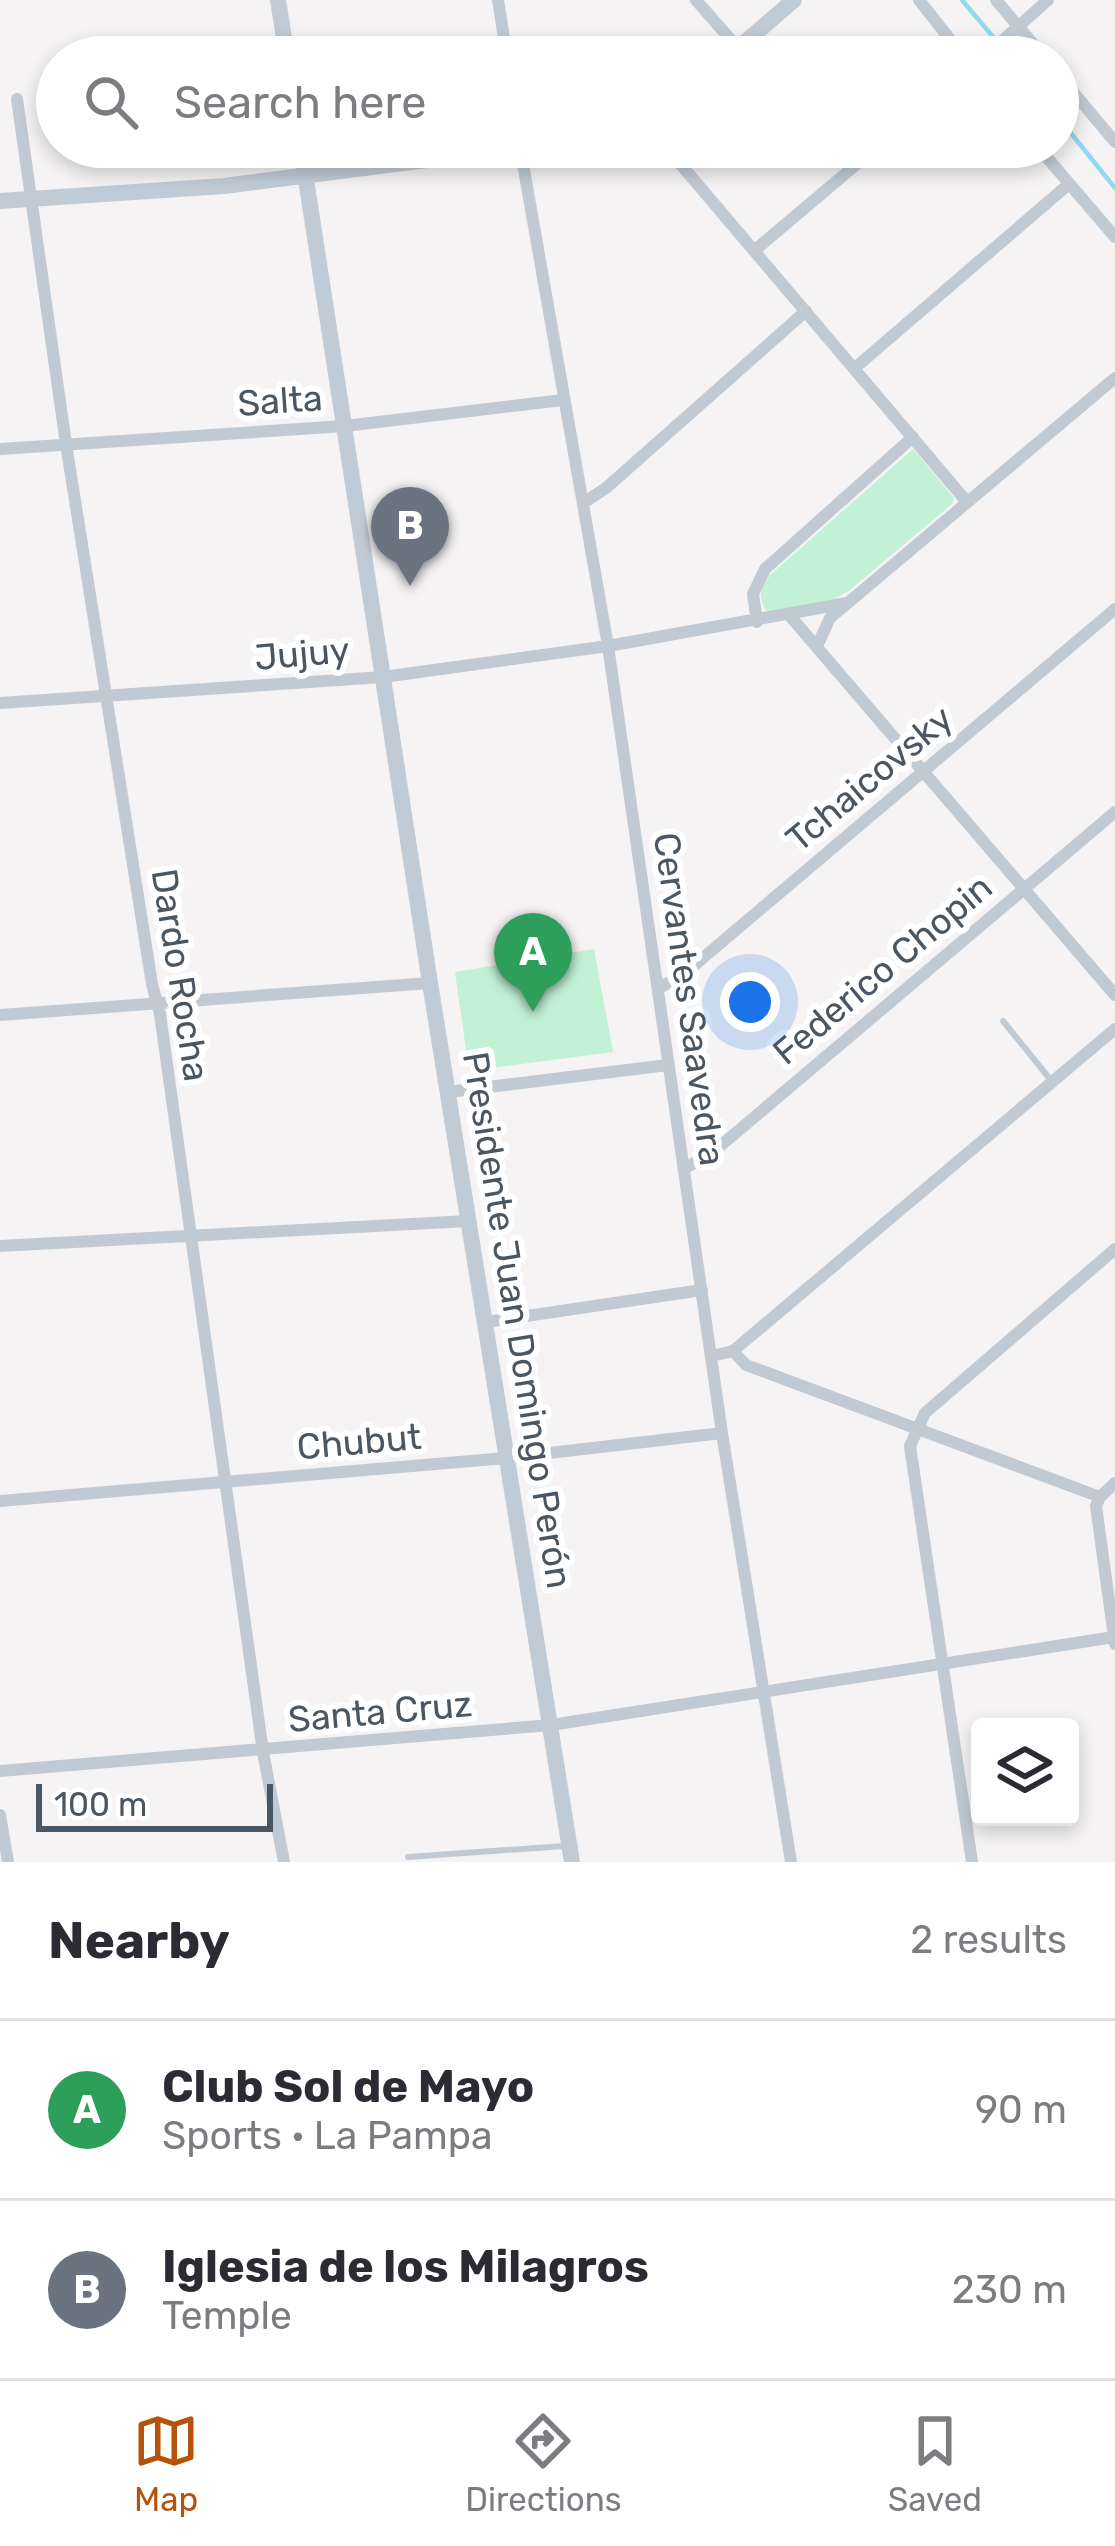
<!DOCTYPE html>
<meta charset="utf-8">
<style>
:root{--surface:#fff;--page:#f2f2f3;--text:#2b2b33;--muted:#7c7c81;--line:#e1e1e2;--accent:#b45309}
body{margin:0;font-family:Rubik,sans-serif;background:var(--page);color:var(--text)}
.controls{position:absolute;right:36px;bottom:36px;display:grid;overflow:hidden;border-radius:12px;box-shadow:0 6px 18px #0003}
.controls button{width:108px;height:108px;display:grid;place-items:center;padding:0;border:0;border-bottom:3px solid var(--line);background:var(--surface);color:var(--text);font:60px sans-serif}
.scale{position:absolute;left:36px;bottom:30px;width:237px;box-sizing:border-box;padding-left:12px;border:6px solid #4a5661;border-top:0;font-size:33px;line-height:42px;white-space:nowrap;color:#4a5661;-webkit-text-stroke:9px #fff;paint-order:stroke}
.you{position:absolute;left:750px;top:1002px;width:42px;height:42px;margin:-30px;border:9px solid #fff;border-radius:50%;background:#1a73e8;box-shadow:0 0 0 18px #1a73e833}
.badge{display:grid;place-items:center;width:78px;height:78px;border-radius:50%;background:var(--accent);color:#fff;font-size:39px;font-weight:700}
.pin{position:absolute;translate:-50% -99px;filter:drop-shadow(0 3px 6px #0008)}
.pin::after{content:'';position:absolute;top:63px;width:42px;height:36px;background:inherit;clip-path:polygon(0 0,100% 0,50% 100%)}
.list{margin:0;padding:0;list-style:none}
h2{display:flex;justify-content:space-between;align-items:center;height:156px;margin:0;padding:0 48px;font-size:51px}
h2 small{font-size:39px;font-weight:400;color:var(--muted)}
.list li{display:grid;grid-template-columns:78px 1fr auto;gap:36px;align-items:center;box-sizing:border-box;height:180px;padding:0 48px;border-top:3px solid var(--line)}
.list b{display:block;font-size:45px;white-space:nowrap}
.list p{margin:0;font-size:39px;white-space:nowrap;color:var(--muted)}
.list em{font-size:39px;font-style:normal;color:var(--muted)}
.icon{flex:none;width:66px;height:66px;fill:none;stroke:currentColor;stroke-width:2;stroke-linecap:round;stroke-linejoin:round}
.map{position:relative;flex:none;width:1115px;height:1862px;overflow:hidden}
.search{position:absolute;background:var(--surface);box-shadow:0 6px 18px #0003;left:36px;right:36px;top:36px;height:132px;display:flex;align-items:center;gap:30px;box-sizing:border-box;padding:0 42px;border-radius:66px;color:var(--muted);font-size:45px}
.sheet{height:516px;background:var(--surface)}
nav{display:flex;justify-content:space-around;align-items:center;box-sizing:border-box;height:168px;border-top:3px solid var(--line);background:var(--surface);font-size:33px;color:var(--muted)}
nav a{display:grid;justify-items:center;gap:6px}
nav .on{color:var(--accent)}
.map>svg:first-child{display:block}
.green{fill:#c3f1d5}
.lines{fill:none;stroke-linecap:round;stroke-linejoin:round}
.stream{stroke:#90daee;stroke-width:4.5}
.lane{stroke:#c1cad2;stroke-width:6}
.street{stroke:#c1cad2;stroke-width:12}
.secondary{stroke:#c1cbd6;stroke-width:16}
.labels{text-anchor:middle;stroke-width:12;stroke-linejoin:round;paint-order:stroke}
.street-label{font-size:36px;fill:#4a5661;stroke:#fff}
</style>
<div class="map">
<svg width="1115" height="1862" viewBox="0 0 1115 1862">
<rect width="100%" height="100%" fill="#f5f3f3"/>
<path class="green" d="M913 449 954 498 952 504 850 590 834 599 768 614C758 597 759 591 770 575Z
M594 949 613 1052 469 1071 455 972Z"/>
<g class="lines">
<path class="stream" d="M962 0 1010 57
M1058 117 1115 188"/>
<path class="lane" d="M1003 1021 1050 1079
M408 1857 565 1846"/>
<path class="street" d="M498 0 507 57
M696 0 738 48
M919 0 964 57
M996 0 1044 57
M984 57 1048 0
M1058 74 1115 142
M17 99 66 444 152 984 160 1014 263 1752 284 1862
M520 147 608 646 722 1433 791 1862
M666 147 967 502
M1038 147 1115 237
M755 250 877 147
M856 367 1069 184
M0 449 345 426 563 400
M583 503 606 488 806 311
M790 616 1115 995
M757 622 753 594 765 569 913 437
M817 646 830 618 1115 378
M0 703 383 677 608 646 847 603
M659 988 684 974 1115 609
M0 1015 430 983
M448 1092 668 1065
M685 1168 712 1153 1115 812
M0 1246 468 1221
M486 1322 702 1290
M733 1351 746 1365 1100 1497
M712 1356 733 1351 1115 1029
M1100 1497 1096 1506 1115 1644
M1100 1497 1115 1483
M0 1501 506 1458 722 1433
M0 1771 551 1725 1114 1637
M0 1815 8 1862
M972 1862 910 1446 925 1413 1115 1249"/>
<path class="secondary" d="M278 0 287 57
M728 57 794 0
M301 147 430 983 572 1862
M0 201 224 186 530 147"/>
</g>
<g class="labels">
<g class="street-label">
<text transform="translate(280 400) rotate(-4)" y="13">Salta</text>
<text transform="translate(302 653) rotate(-5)" y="13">Jujuy</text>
<text transform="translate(869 778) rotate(-40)" y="13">Tchaicovsky</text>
<text transform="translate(882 969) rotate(-40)" y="13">Federico Chopin</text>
<text transform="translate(181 975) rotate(81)" y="13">Dardo Rocha</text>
<text transform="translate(690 999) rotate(82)" y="13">Cervantes Saavedra</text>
<text transform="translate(518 1320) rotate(81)" y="13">Presidente Juan Domingo Perón</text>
<text transform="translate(359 1441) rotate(-5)" y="13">Chubut</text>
<text transform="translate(380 1711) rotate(-5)" y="13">Santa Cruz</text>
</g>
</g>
</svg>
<div class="controls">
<button><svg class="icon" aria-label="layers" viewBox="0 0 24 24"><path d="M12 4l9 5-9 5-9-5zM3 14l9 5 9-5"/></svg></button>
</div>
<div class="scale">100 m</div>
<div class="you"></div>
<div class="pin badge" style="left:533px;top:1012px;background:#2e9e5b">A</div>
<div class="pin badge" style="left:410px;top:586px;background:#6b7280">B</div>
<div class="search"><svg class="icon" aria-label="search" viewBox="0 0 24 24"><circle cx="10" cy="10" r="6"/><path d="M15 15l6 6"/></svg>Search here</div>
</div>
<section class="sheet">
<h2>Nearby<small>2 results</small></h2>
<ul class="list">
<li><span class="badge" style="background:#2e9e5b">A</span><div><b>Club Sol de Mayo</b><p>Sports · La Pampa</p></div><em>90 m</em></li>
<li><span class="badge" style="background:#6b7280">B</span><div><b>Iglesia de los Milagros</b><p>Temple</p></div><em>230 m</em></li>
</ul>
</section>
<nav>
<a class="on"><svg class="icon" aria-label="map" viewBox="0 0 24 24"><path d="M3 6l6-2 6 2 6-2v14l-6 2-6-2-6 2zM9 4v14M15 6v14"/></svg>Map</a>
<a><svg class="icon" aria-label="directions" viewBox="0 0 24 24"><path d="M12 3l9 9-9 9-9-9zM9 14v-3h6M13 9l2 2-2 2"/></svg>Directions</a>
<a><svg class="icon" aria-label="saved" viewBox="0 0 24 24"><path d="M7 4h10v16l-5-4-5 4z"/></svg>Saved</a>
</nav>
